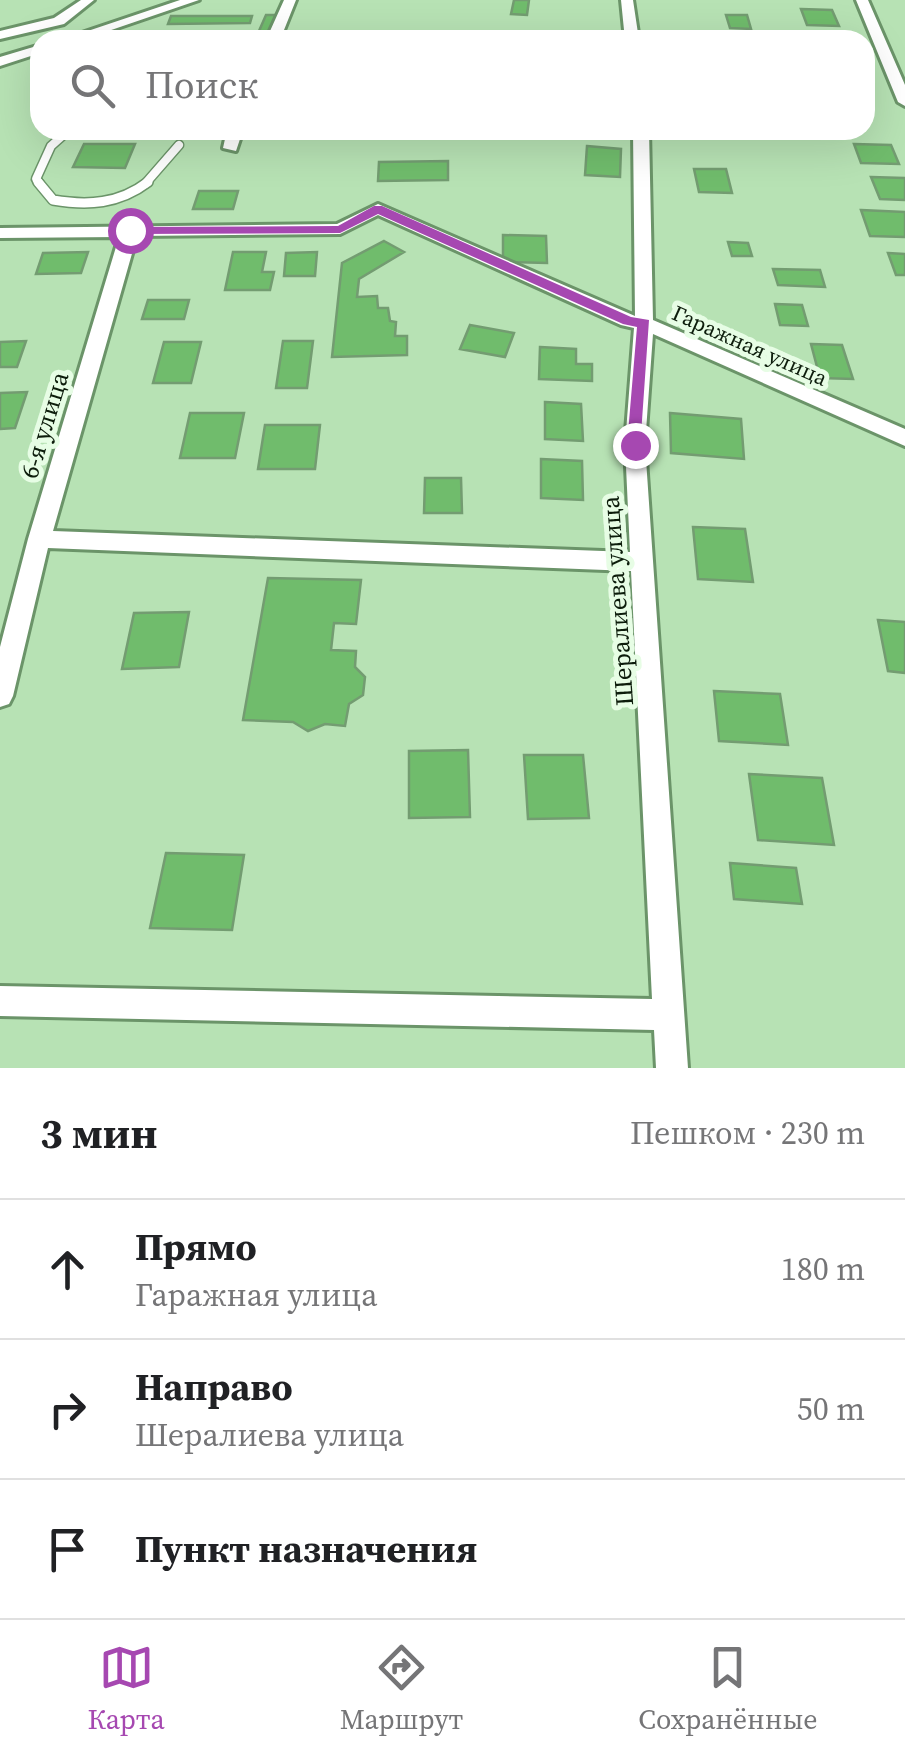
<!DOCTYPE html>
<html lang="ru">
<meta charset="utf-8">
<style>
:root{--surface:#fff;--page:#f2f2f2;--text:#202124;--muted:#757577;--line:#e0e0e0;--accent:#a648b1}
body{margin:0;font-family:"Source Serif 4",serif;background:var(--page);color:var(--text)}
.stop{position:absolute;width:30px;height:30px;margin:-22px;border:8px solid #a648b1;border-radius:50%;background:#fff}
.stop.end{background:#a648b1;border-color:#fff;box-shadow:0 2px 10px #0008}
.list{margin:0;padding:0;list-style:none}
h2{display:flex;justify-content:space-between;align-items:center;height:130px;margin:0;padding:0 40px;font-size:42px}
h2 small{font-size:32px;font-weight:400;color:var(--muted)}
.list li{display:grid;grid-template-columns:65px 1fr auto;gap:30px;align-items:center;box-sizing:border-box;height:140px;padding:0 40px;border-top:2px solid var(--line)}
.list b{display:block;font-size:38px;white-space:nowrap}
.list p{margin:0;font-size:32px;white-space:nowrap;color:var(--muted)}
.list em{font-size:32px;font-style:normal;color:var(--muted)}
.icon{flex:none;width:55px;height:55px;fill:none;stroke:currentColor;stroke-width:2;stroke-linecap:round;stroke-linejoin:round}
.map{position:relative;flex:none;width:905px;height:1068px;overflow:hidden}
.search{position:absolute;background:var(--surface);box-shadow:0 10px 40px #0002;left:30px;right:30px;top:30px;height:110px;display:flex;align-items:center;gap:25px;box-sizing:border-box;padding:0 35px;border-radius:30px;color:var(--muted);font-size:38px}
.sheet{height:550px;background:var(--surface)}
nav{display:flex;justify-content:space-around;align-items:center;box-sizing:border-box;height:140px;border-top:2px solid var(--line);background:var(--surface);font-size:28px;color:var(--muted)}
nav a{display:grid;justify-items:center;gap:5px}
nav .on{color:var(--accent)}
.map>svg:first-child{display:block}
.building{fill:#70bc6c;stroke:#739c71;stroke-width:2.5}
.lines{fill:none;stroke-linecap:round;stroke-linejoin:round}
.service-far1-casing{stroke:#6b9469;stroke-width:11}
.service-casing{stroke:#6b9469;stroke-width:12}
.minor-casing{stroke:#6b9469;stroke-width:6}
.service-far1{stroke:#fff;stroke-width:8}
.service{stroke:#fff;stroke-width:9}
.minor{fill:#fff;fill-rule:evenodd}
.route{fill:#a648b1}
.labels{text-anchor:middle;stroke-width:10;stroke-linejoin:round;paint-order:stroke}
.far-street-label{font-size:22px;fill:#0c1c0b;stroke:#e7fde5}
.street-label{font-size:25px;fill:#0c1c0b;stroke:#e7fde5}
</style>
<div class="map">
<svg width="905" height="1068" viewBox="0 0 905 1068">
<rect width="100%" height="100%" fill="#b7e2b4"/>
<path class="building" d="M514 0H529L527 15 511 14Z
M801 9 832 10 839 26 807 25Z
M266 15H278L268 40H255Z
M726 15H747L751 29 730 28Z
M171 16H252L250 23 168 24Z
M794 33 832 34 834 40H796Z
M84 144H135L125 168 73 167Z
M854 144 891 145 899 164 861 163Z
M587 146 621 149 620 177 585 175Z
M448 161V180L378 181 379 162Z
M694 169H726L732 193 699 192Z
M871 177 905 178V200L880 199Z
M199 191H238L233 209H193Z
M861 210 905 212V237L870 236Z
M503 235 546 236 547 263 503 262Z
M384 241 404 252 359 279 357 297 377 296 378 308H388L390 321 396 322 395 336H407V355L332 357 342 263Z
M728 242 748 243 752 256H732Z
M88 252 81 273 36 274 43 253Z
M233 252H266L262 272H274L270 290H225Z
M317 252 315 276H284L286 253Z
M888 253 905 254V275H896Z
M773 269 820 270 825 287 778 285Z
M148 300H189L184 319H142Z
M775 304 802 305 808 326 780 325Z
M470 325 514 333 505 357 460 349Z
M26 341 17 367H0V342Z
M283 341H313L307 388H276Z
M164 342H201L191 383H153Z
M811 344 842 345 853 379 820 378Z
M540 347 576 349V364H592V381L539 379Z
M27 392 15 428 0 429V393Z
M545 402 581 404 583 441 545 439Z
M190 413H244L235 458H180Z
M670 413 741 419 744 459 671 453Z
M265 425H320L315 469H258Z
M541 459 582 461 583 500 541 498Z
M425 478H461L462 513H424Z
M693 527 745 529 753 582 698 579Z
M268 578 361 580 356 624 334 623 331 650 356 651 355 667 365 677 363 695 349 704 345 726 325 724 308 731 293 722 243 720Z
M189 612 179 667 122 669 134 613Z
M878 620 905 622V673L888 671Z
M714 691 780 694 788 745 719 741Z
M468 750 470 817 409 818V751Z
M524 755H583L589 818 528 819Z
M749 774 822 778 834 845 758 840Z
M166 853 244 855 232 930 150 928Z
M730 863 796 868 802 904 734 899Z"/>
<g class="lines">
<g class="service-far1-casing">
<path id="service-far1" d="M40 184 36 179 51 146 69 130
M145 184 179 145"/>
</g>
<g class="service-casing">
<path id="service" d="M38 182 53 200C88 206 119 204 148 182"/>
</g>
<g class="minor-casing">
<path id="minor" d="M81 0H94L64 24 0 39V31L54 18Z
M180 0H199L82 40H61Z
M284 0H296L280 40H266Z
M621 0H633L639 40H625Z
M856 0H868L905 85V106L898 102Z
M40 45V53L0 66V57Z
M227 130H243L236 151 223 148Z
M633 130H649L653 320 905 429V446L653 334 645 445 688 1068H656L654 1030 0 1016V986L652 999 631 571 48 548 13 696 9 704 0 707V647L28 539 119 237 0 238V228L337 224 378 204 635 316ZM378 215 621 325 634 328 625 445 630 552 53 531 137 236 340 234Z"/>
</g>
<use href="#service-far1" class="service-far1"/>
<use href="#service" class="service"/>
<use href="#minor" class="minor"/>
</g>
<path class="route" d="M374 206H382L631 317 649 320 640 449H629L627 445 637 327 623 324 378 214 340 233 130 234 124 230 130 227 338 226Z"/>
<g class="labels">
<g class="far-street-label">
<text transform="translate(750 345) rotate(24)" y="8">Гаражная улица</text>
</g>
<g class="street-label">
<text transform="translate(44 425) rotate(-73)" y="9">6-я улица</text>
<text transform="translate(617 601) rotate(-94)" y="9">Шералиева улица</text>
</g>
</g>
</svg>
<div class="stop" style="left:130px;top:230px"></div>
<div class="stop end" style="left:635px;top:445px"></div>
<div class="search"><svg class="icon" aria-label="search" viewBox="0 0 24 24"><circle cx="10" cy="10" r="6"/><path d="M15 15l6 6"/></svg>Поиск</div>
</div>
<section class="sheet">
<h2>3 мин<small>Пешком · 230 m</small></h2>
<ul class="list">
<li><svg class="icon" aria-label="ahead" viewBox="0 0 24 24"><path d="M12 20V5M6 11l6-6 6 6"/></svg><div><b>Прямо</b><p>Гаражная улица</p></div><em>180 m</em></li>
<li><svg class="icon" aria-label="right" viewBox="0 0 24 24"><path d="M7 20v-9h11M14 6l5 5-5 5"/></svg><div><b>Направо</b><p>Шералиева улица</p></div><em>50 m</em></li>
<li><svg class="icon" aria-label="arrive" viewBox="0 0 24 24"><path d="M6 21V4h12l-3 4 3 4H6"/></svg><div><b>Пункт назначения</b></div></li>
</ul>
</section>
<nav>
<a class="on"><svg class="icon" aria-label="map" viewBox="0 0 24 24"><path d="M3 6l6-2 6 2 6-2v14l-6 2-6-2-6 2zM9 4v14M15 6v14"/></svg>Карта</a>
<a><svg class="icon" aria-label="directions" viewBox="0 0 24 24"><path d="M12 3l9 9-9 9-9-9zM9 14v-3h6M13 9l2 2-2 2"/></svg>Маршрут</a>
<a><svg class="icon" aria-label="saved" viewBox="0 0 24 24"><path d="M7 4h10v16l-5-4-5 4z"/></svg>Сохранённые</a>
</nav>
